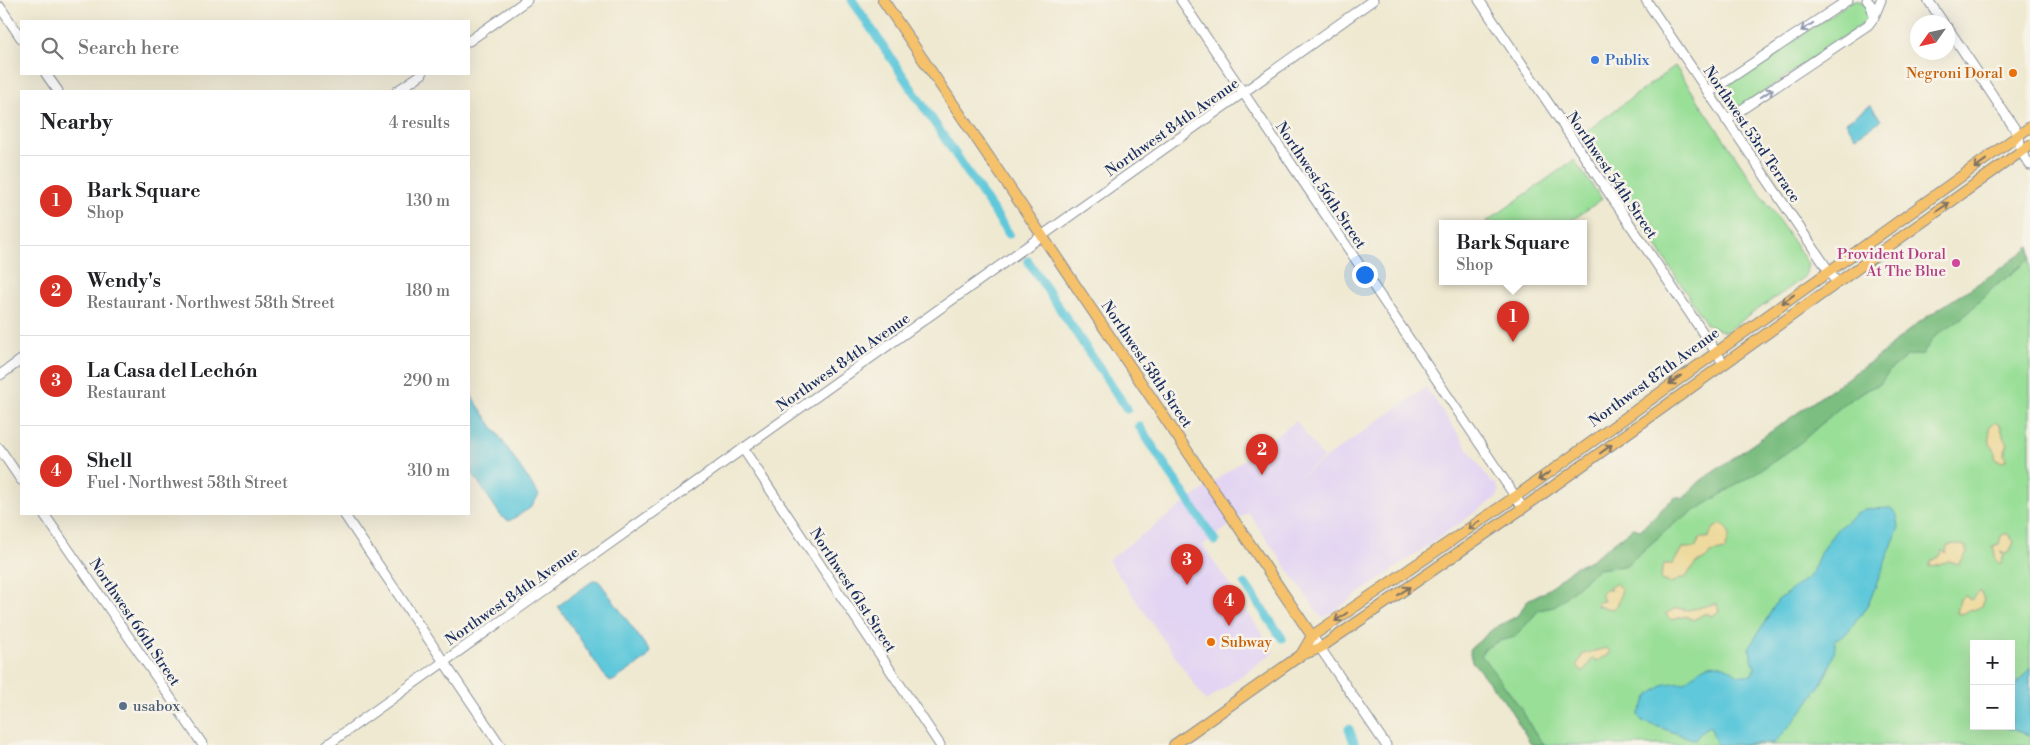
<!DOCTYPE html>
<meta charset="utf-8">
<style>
:root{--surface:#fff;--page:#f2f2f2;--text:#202124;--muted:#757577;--line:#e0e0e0;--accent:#d93025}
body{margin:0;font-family:"Libre Bodoni",serif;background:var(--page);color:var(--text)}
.controls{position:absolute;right:15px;bottom:15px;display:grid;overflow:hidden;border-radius:0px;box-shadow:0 5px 20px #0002}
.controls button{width:45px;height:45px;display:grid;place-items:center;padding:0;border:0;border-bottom:1px solid var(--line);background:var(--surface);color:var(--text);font:25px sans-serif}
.compass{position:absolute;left:1910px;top:15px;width:45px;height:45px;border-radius:50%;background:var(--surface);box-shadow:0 5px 20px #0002;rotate:236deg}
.you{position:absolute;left:1364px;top:274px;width:18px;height:18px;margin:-12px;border:4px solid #fff;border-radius:50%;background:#1a73e8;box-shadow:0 0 0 8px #1a73e833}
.badge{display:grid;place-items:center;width:32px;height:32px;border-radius:50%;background:var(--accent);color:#fff;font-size:16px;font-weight:700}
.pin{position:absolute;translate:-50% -41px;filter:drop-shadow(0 1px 2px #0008)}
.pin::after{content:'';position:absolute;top:26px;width:18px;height:15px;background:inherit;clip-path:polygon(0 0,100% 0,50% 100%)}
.popup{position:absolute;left:1439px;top:220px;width:148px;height:65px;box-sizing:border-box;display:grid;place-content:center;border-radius:0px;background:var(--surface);filter:drop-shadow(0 1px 4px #0005);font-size:16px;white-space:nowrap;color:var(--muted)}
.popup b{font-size:19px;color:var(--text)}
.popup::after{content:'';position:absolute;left:50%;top:100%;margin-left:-10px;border:10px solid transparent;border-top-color:var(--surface)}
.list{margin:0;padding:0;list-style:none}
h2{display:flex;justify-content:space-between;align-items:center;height:65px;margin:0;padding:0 20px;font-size:21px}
h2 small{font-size:16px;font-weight:400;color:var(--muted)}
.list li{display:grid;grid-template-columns:32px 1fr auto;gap:15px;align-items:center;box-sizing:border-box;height:90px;padding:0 20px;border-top:1px solid var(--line)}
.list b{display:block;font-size:19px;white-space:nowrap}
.list p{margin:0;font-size:16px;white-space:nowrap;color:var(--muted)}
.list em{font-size:16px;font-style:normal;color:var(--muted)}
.icon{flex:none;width:28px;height:28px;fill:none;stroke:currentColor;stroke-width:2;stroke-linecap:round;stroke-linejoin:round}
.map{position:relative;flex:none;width:2030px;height:745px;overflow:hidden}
.search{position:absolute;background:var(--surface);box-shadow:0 5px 20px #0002;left:20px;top:20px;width:450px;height:55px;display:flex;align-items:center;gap:12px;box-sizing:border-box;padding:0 18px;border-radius:0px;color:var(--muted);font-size:19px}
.panel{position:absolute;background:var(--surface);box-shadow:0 5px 20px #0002;left:20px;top:90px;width:450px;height:425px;border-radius:0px}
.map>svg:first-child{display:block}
.built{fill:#e2d4f3}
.green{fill:#9adf98;stroke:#5a877b;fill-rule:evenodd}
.forest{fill:#7bbe80;stroke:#4b766f}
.sand{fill:#eeda9e;stroke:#84847e}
.water{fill:#5ec8da;stroke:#3c7c9c}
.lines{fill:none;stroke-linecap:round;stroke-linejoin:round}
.canal{stroke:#5ec8da;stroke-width:9}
.minor-casing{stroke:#858c98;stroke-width:11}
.major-casing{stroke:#858c98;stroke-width:12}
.minor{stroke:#fff;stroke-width:9}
.major{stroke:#f5c16b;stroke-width:10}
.oneway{stroke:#8d97ae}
.oneway2{stroke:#7d7164}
.shop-dot{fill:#3f7fe0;stroke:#f7f3e8;stroke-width:2}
.food-dot{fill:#e8710a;stroke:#f7f3e8;stroke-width:2}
.hotel-dot{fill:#d1479c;stroke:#f7f3e8;stroke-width:2}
.service-dot{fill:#5c6f8a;stroke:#f7f3e8;stroke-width:2}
.labels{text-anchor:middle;stroke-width:5;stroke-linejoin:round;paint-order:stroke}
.shop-label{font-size:15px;fill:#366cbe;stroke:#f7f3e8;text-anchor:start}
.food-label{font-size:15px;fill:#c56008;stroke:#f7f3e8;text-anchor:end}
.street-label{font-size:15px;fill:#1b2f5e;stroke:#f7f3e8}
.hotel-label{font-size:15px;fill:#b23c85;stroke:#f7f3e8;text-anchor:end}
.service-label{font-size:15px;fill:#4e5e75;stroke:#f7f3e8;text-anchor:start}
</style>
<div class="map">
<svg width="2030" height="745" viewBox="0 0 2030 745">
<rect width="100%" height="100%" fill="#f7f3e8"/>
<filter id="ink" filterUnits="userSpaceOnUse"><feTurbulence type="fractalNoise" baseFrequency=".02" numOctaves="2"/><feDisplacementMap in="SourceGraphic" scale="10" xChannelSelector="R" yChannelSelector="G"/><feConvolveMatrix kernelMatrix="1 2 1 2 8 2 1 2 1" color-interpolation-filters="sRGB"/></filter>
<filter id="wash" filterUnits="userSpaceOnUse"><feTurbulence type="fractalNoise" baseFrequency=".0096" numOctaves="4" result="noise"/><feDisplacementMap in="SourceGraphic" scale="20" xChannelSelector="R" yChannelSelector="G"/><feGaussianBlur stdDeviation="1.12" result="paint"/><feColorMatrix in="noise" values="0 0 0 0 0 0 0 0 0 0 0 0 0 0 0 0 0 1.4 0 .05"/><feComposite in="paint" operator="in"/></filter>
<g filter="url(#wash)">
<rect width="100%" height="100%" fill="#efe9d1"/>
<path class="built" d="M1426 387 1490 481 1496 484 1499 492 1497 497 1324 618 1320 616 1248 512 1203 545 1274 652 1206 701 1108 560 1296 421 1323 458 1295 480Z"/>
<path class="green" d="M1857 0 1866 4 1870 16 1869 20 1738 109 1724 88 1852 1Z
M1675 66 1808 264 1805 277 1725 332 1707 325 1584 133Z
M1574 160 1602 199 1568 223H1485Z
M2030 246V745H1532L1508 706 1472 661 1469 650 1493 629 1517 616 1529 599 1543 593 1573 568 1591 560 1633 528 1640 530C1653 519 1662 507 1676 497L1683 499 1699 482 1879 356C1897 340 1915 324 1936 311 1967 290 2001 271 2030 246ZM1974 644H2011V726H1974Z"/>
<path class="forest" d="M2030 246V259L1993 288 1963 317 1934 337 1923 354 1907 356 1889 371 1880 384 1866 390 1844 404 1801 442 1776 460 1674 524 1625 566 1598 569 1554 607 1539 610 1515 637 1499 641 1484 649 1481 655 1521 708 1534 732 1544 745H1532L1508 706 1472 661 1469 650 1493 629 1517 616 1529 599 1543 593 1573 568 1591 560 1633 528 1640 530C1653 519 1662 507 1676 497L1683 499 1699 482 1879 356C1897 340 1915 324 1936 311 1967 290 2001 271 2030 246Z"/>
<path class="sand" d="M1995 422 2000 425 2004 438 2008 443 2004 454 2006 460 2003 462 1996 460 1994 449 1990 444 1989 427Z
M1720 524 1724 525C1733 535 1728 539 1725 550L1711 553 1705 559 1695 564 1685 578H1680L1671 584 1661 580 1662 568 1664 564H1673L1682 548H1695L1700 538H1708L1713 529Z
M2004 534H2008L2014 542 2009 553 2005 554 2000 552 2004 556 2000 564 1996 560 1993 546 1999 544 2001 536Z
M1954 544 1965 546 1967 553 1959 564 1949 561 1929 567 1931 561 1941 555 1942 550 1946 553 1947 546Z
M1615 583 1622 589 1618 604 1612 609 1597 606 1598 602 1604 601 1601 595 1603 590H1611L1609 587Z
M1980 591 1984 599 1981 606 1974 610 1971 609 1961 614 1957 613 1960 599 1965 596 1972 600Z
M1713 604H1717L1719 611 1712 616 1706 613 1693 620 1686 616 1672 620 1665 614 1676 608 1689 610Z
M1606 648 1610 651 1609 655 1596 661 1593 658 1583 672 1577 665 1583 654Z"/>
<path class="water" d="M1871 105 1881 120 1856 137 1846 122Z
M469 392 539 495 530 508 509 521 501 516 469 468Z
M1891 508 1897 515 1899 527 1868 605 1849 631 1835 640C1838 672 1795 721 1774 743L1717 745 1710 726 1704 729 1695 740 1642 721 1638 715 1648 696 1665 684 1685 682C1704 666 1714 655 1738 675H1751L1755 668 1749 648 1778 600 1811 575 1821 551 1838 528 1864 509Z
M594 580 599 581 650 652 646 659 613 681H610L604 675 558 606Z
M2030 668V735L2000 726H2011V691Z"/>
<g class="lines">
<path class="canal" d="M852 0 1009 234
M1028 261 1127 409
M1139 426 1215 541
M1245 584 1282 638
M1349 729 1355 745"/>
</g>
</g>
<g filter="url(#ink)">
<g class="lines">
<g class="minor-casing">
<path id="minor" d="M1181 0 1523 508
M1479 0 1724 364
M1646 0 1837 283
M1867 0 1871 5 1874 16
M1928 0 1943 22
M0 7 21 38
M1948 28 2019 135 2021 152 2030 165
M469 41 527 0
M46 74 58 91
M397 91 422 74
M1708 93 1848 0
M1726 120 1868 25 1874 17 1881 0
M0 375 21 360
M0 449 21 480
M744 450 940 745
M44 514 203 745
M344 514 500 745
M1312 636 1386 745
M327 745 1373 0"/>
</g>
<g class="major-casing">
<path id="major" d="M883 0 1312 636
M1301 655 1312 636 1515 497 2030 127
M1174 745 1301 655 1320 648 1523 508 2030 145"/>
</g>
<use href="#minor" class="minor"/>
<use href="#major" class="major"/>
</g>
<defs><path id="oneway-shaft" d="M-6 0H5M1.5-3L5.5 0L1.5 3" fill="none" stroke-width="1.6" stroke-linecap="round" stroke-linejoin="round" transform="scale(1.25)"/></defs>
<g class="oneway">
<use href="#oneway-shaft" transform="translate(1807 27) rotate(146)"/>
<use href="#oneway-shaft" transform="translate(1767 93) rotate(-34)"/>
</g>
<g class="oneway2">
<use href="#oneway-shaft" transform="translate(1980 164) rotate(144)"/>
<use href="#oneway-shaft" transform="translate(1943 207) rotate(-35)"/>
<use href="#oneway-shaft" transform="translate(1788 299) rotate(144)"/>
<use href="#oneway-shaft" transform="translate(1675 380) rotate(144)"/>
<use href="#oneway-shaft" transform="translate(1606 449) rotate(-36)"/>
<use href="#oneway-shaft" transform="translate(1544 476) rotate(144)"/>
<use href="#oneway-shaft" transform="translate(1474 525) rotate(145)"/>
<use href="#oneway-shaft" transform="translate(1404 591) rotate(-35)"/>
<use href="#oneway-shaft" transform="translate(1341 617) rotate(145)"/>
</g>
</g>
<circle class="shop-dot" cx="1595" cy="60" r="5"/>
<g class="food-dot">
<circle cx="2013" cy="73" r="5"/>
<circle cx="1211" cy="642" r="5"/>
</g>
<circle class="hotel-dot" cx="1956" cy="263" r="5"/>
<circle class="service-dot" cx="123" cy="706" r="5"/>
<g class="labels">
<g class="shop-label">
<text x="1605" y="65">Publix</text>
</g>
<g class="food-label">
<text x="2003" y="78">Negroni Doral</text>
<text x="1221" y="647" text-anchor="start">Subway</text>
</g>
<g class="street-label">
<text transform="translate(1172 127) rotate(-35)" y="5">Northwest 84th Avenue</text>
<text transform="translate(1752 134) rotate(56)" y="5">Northwest 53rd Terrace</text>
<text transform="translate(1612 175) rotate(56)" y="5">Northwest 54th Street</text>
<text transform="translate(1321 185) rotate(56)" y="5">Northwest 56th Street</text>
<text transform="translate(843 362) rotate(-35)" y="5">Northwest 84th Avenue</text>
<text transform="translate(1147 364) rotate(56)" y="5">Northwest 58th Street</text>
<text transform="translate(1654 377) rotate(-36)" y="5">Northwest 87th Avenue</text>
<text transform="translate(853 590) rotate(57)" y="5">Northwest 61st Street</text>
<text transform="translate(512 596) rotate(-35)" y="5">Northwest 84th Avenue</text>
<text transform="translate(135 622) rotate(56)" y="5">Northwest 66th Street</text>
</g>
<g class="hotel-label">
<text x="1946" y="259">Provident Doral<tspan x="1946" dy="17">At The Blue</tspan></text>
</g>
<g class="service-label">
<text x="133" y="711">usabox</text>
</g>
</g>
</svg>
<div class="controls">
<button>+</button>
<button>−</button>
</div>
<svg class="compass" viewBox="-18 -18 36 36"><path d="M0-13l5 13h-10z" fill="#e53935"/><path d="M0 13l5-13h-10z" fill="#757577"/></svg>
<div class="you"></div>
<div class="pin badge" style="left:1513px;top:342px">1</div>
<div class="popup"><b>Bark Square</b>Shop</div>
<div class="pin badge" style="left:1262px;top:475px">2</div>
<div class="pin badge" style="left:1187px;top:585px">3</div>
<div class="pin badge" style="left:1229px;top:626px">4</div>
<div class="search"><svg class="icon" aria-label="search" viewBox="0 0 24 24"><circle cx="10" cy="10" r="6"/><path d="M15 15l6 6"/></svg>Search here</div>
<section class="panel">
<h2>Nearby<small>4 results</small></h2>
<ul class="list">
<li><span class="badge">1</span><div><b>Bark Square</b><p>Shop</p></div><em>130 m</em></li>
<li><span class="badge">2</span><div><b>Wendy's</b><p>Restaurant · Northwest 58th Street</p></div><em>180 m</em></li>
<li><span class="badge">3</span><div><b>La Casa del Lechón</b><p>Restaurant</p></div><em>290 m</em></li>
<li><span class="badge">4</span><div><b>Shell</b><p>Fuel · Northwest 58th Street</p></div><em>310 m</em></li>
</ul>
</section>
</div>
